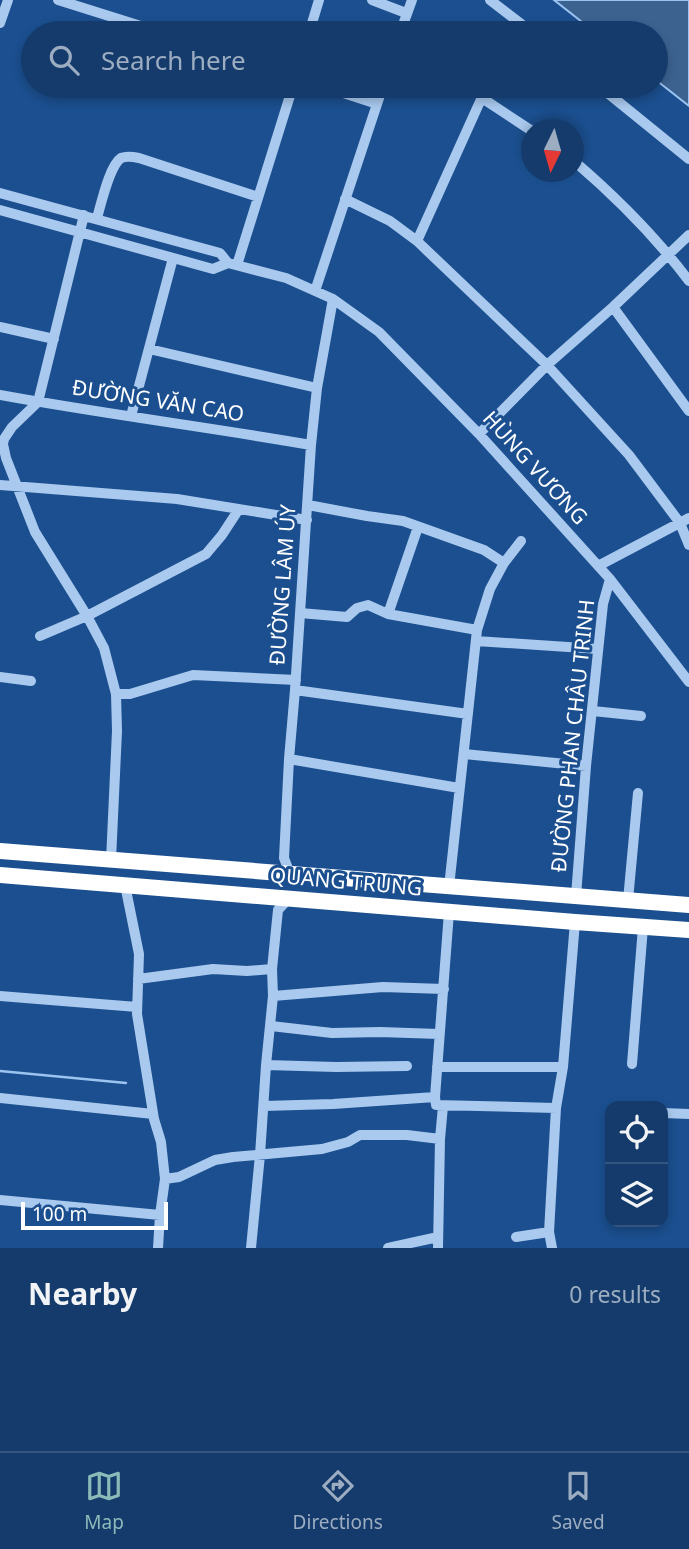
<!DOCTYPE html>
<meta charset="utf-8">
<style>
:root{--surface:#143b6b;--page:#1d4271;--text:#f1f3f6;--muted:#9dadc1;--line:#33557e;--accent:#8bbbb9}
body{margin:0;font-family:"Noto Sans",sans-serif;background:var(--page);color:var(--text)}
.controls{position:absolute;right:21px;bottom:21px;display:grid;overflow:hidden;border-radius:14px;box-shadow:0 4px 10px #0003}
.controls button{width:63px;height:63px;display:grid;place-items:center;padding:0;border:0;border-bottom:2px solid var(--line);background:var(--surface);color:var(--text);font:35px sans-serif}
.compass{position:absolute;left:521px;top:119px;width:63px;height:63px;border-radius:50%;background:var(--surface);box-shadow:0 4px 10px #0003;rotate:185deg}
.scale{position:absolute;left:21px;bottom:18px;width:147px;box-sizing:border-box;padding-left:7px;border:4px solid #fff;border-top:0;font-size:19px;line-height:24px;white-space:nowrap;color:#fff;-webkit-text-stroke:5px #1b4f8f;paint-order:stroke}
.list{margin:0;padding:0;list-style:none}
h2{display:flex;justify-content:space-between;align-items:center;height:91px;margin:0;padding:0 28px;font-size:30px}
h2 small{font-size:23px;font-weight:400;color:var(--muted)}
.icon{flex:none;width:38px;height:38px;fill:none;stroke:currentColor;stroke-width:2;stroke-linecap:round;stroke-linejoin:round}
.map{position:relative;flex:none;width:689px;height:1248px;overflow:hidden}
.search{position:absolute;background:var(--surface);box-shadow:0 4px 10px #0003;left:21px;right:21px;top:21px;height:77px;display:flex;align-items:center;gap:18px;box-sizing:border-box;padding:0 24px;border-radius:38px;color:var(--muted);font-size:26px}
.sheet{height:203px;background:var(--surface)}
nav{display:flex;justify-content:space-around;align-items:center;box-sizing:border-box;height:98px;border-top:2px solid var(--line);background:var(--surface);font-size:19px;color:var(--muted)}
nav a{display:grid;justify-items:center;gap:4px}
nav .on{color:var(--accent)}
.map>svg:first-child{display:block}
.water{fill:#3c6290;stroke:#9cc4f0;stroke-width:2}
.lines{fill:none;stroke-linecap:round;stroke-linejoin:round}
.stream{stroke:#9cc4f0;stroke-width:2.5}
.minor{stroke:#a9c9ee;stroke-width:10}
.highway{stroke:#fff;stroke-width:16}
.labels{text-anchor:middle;stroke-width:6;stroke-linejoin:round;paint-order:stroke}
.street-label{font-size:21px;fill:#fff;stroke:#1b4f8f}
</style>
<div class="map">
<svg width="689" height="1248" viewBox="0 0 689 1248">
<rect width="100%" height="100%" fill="#1b4f8f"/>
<path class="water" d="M554 0H689V106L656 80V33H596Z"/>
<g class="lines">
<path class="stream" d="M0 1071 126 1083"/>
<path class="minor" d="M58 0 163 33
M372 0 406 13
M490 0 533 33
M0 23 8 0
M309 33 319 0
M400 33 412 0
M509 33 515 19
M322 86 377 104
M599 86 689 159
M482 98 532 131
M574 161C616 197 656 237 689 281
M0 193 220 253 228 263
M345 199 390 221 417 241 547 365 629 455 680 523 689 545
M0 210 213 269 228 263
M84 215 38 402 12 427 4 439 3 444 6 458 35 532 87 616 104 648 116 694 117 731 111 860
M97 218C101 205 109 166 121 158 126 156 134 157 139 158L258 197
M417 241 487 86
M228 263 286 278 333 299 379 332 479 434 610 579 689 682
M237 265 293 86
M315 291 383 86
M613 307 689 411
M0 327 54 339
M149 349 317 388
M0 395C103 414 208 427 311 445
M131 416 173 258
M479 434 547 365 613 307 689 235
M0 485 177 499 307 520
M308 505 367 516 403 521 484 550 504 563
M598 566 689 518
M300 613 347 617 357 608 368 605 388 614 477 630
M388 614 418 527
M40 636 87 616 206 554 222 535 239 509
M476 641 598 649
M0 677 31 681
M295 690 468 714
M116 694H130L193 675 296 680
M593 711 641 716
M464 754 586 766
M289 759 459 788
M290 874 284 858 289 759 295 690 311 445 317 388 333 299
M125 885 139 954 137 1014 154 1119 161 1142 165 1179 160 1215 158 1248
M449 887 477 630 490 589 504 563 521 541
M576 896 586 766 603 604 610 579
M628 900 638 793
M449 912 435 1097 436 1105 556 1108
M138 979 213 969 247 971 272 969
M0 996 137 1007
M273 996 383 987 444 989
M271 1026 332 1033 380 1032 439 1034
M632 1064 643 927
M266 1065 336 1067 407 1066
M437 1067H563
M0 1098 153 1114
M264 1106 333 1104 435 1097
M663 1113 689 1114
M165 1179 179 1177 215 1160 233 1157 322 1149 348 1142 360 1135H407L440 1139
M0 1200 160 1215
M516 1237 549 1232
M251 1248 260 1155 266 1065 273 996 272 969 278 910 289 898
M388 1248 438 1237
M438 1248 440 1139 443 1106
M552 1248 549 1232 556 1108 563 1067 575 922"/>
<path class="highway" d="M0 851 689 905
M0 875 575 922 689 930"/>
</g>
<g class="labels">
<g class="street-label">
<text transform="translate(158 401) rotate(9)" y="7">ĐƯỜNG VĂN CAO</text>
<text transform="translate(535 468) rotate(48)" y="7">HÙNG VƯƠNG</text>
<text transform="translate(283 585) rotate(-86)" y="7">ĐƯỜNG LÂM ÚY</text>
<text transform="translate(573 736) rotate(-84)" y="7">ĐƯỜNG PHAN CHÂU TRINH</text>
<text transform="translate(346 882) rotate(5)" y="7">QUANG TRUNG</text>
</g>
</g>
</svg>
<div class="controls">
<button><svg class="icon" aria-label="locate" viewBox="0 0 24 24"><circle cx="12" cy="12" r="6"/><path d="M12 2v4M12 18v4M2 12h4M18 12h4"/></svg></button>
<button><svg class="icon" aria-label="layers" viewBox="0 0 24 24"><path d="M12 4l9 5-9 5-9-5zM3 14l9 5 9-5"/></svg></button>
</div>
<svg class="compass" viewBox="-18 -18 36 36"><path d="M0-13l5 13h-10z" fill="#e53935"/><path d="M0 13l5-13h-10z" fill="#9dadc1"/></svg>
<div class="scale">100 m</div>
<div class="search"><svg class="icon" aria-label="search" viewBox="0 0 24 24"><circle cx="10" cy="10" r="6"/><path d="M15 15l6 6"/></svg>Search here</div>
</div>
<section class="sheet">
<h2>Nearby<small>0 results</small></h2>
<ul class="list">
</ul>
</section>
<nav>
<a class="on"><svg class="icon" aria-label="map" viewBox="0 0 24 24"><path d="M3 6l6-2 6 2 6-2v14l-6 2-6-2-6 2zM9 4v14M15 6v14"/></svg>Map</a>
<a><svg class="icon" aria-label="directions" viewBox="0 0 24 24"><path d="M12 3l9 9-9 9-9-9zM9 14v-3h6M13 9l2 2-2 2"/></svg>Directions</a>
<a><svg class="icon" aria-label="saved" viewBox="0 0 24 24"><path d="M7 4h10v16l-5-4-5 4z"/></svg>Saved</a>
</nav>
